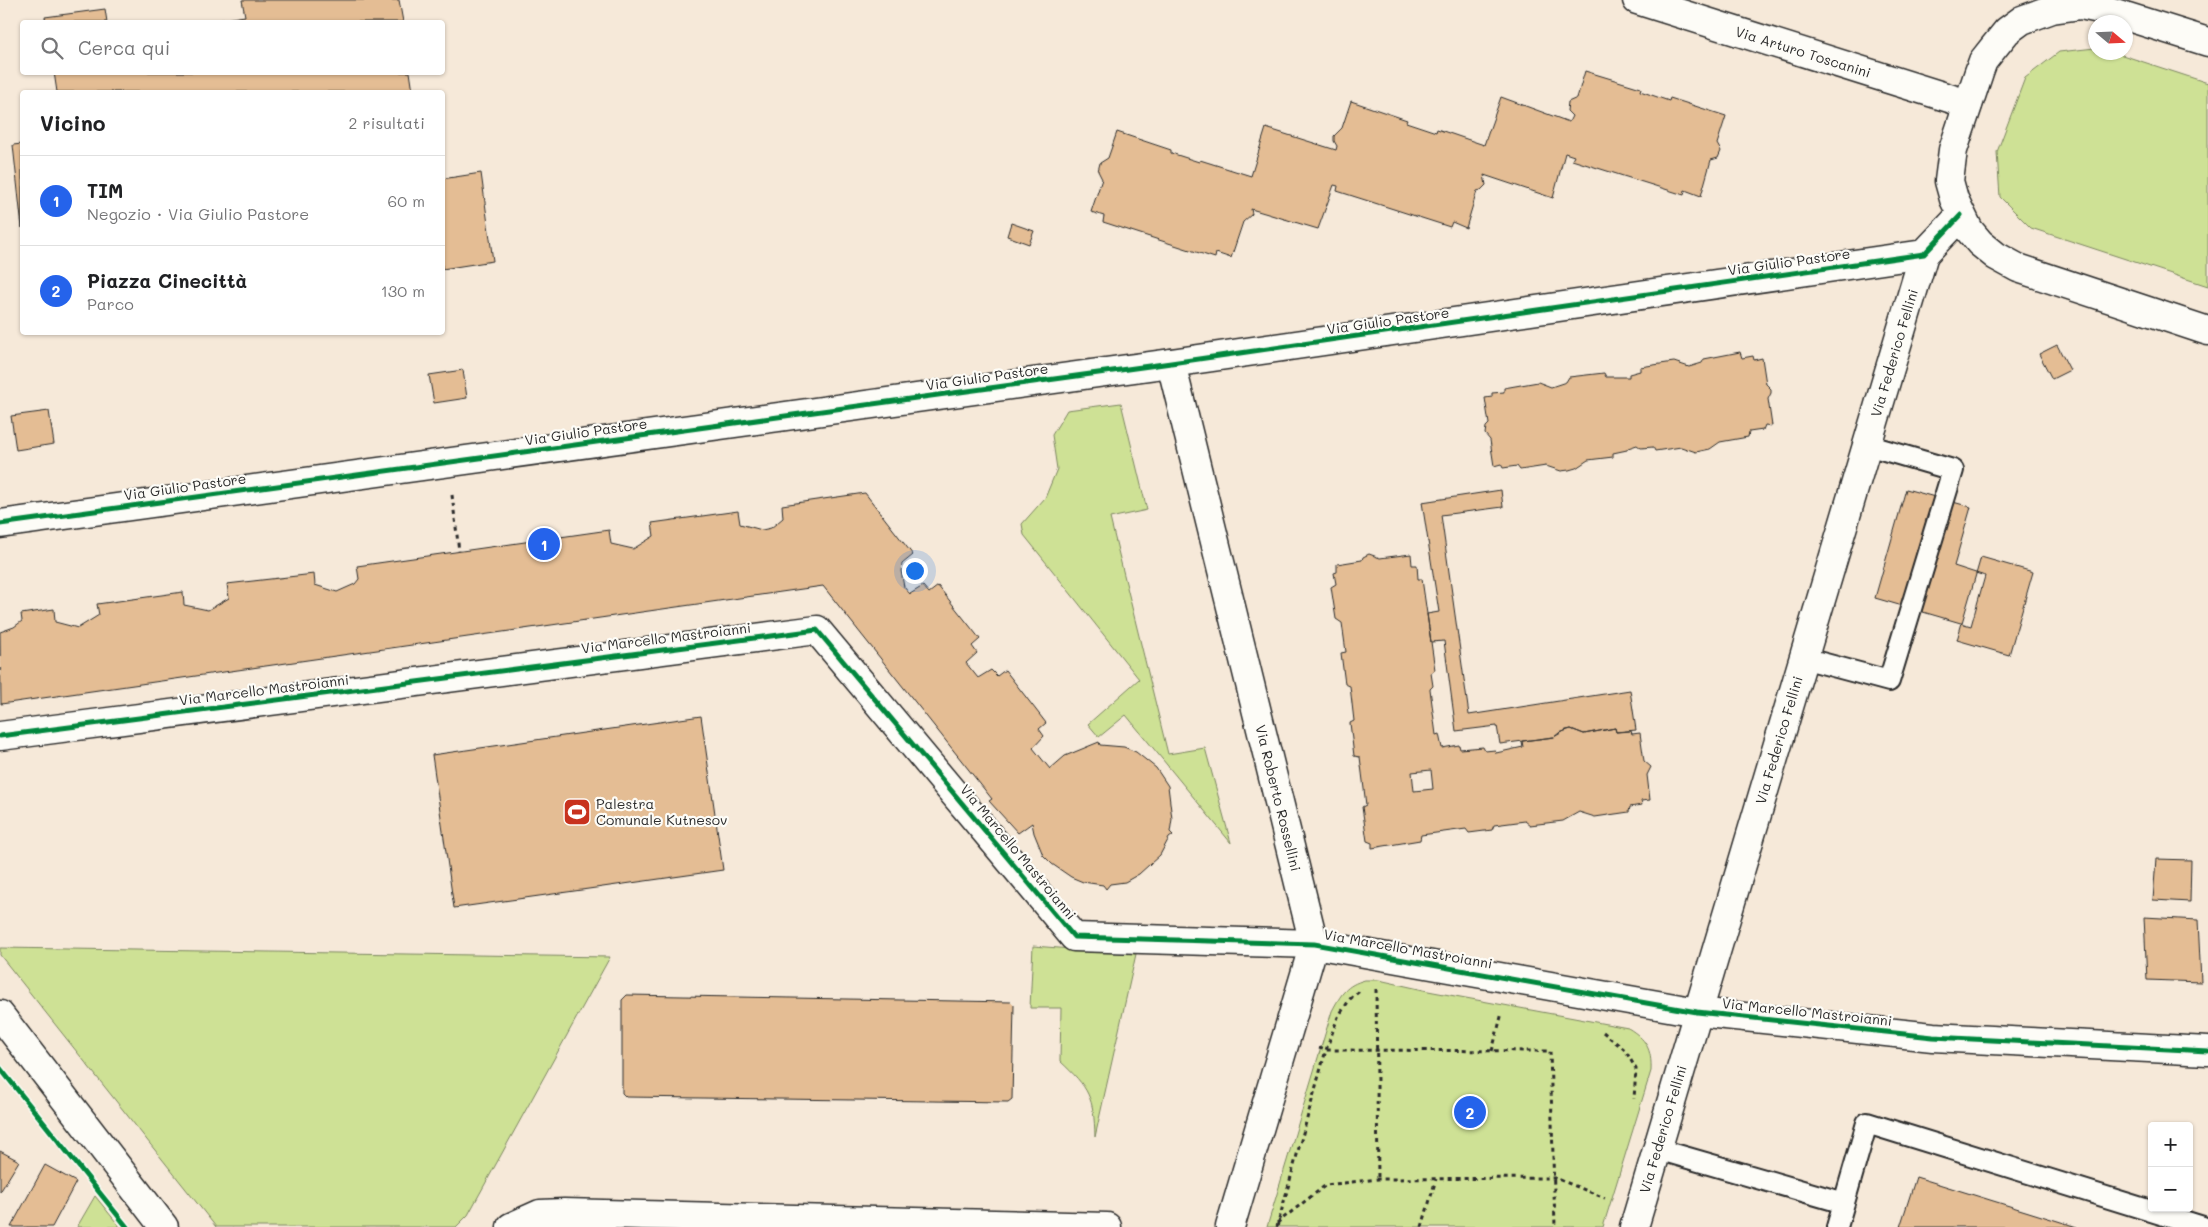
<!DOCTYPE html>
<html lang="it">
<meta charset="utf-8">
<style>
:root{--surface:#fff;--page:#f6f6f6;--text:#202124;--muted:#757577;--line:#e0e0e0;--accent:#2563eb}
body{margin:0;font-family:Mali,sans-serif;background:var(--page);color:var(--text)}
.controls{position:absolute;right:15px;bottom:15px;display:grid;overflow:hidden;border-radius:5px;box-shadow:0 1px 4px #0004}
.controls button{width:45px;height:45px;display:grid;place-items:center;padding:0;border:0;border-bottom:1px solid var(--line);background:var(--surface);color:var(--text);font:25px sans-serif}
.compass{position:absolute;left:2088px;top:15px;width:45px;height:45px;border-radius:50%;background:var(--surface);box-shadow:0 1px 4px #0004;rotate:109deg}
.you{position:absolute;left:914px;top:570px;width:18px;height:18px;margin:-12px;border:4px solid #fff;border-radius:50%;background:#1a73e8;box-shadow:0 0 0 8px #1a73e833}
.badge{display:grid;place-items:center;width:32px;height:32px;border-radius:50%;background:var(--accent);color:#fff;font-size:16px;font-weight:700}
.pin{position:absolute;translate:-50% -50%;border:2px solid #fff;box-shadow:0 1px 5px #0006}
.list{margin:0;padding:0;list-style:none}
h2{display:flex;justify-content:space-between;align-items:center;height:65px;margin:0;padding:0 20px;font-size:21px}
h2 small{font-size:16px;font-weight:400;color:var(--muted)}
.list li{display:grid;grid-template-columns:32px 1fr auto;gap:15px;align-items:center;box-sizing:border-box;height:90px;padding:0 20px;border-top:1px solid var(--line)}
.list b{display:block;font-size:19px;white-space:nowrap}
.list p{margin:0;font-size:16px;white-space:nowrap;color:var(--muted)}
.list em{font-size:16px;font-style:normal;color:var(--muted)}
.icon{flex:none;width:28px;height:28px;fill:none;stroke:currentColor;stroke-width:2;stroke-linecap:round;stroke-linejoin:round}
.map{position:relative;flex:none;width:2208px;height:1227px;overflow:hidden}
.search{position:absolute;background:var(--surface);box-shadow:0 1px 4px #0004;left:20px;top:20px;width:425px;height:55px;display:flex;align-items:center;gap:12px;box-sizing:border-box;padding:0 18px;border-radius:5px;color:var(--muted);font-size:19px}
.panel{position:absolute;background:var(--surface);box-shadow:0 1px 4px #0004;left:20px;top:90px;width:425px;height:245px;border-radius:5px}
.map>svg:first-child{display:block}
.green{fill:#cee195;stroke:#7c8660}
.building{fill:#e4bd94;stroke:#2b2b2b;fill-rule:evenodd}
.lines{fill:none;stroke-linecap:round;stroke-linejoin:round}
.service-casing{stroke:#2b2b2b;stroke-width:24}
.minor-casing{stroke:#2b2b2b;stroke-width:31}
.tertiary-casing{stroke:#2b2b2b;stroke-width:31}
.path{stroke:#2b2b2b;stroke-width:3;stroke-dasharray:4 4;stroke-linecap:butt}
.service{stroke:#fdfcf7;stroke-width:20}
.minor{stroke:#fdfcf7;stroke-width:28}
.tertiary{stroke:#fdfcf7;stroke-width:28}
.cycleway-casing{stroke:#fdfcf7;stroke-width:8}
.cycleway{stroke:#00873e;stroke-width:5}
.labels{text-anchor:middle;stroke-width:4.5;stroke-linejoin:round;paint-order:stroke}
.street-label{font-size:14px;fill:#2b2b2b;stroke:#fdfcf7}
.poi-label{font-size:14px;fill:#2b2b2b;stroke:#fdfcf7;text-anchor:start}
</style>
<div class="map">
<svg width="2208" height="1227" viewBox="0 0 2208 1227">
<rect width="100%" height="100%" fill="#f6e9d9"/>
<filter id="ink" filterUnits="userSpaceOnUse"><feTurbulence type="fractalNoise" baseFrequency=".02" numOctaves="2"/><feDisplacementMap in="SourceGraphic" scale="10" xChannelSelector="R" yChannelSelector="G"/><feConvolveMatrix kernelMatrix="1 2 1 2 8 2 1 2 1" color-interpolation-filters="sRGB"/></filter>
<g filter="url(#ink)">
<path class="green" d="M2095 48 2096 52 2116 53 2208 83V286L2031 228 2000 197 1997 152 2025 78 2059 52Z
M1121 403 1147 510 1110 518 1168 754 1205 748 1231 843 1126 715 1099 737 1088 724 1139 679 1024 535 1022 524 1045 498 1057 469 1052 435 1067 410Z
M1033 946 1136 954 1095 1137C1094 1097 1089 1088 1060 1061L1061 1008H1030Z
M0 948 610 957 468 1215 456 1227H216L0 955Z
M1365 980H1379L1428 991 1628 1028C1646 1039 1652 1049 1651 1071L1603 1227H1267L1332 1011C1341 994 1346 985 1365 980Z
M95 1196 120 1227H77Z"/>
<path class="building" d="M242 0H399L403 22H205L245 16Z
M105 9 107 22H46L45 17Z
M1585 71 1641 88 1640 91 1669 101 1670 98 1726 116 1717 144 1721 151 1718 158 1711 160 1701 196 1685 190 1684 195 1572 160 1574 156 1565 153 1553 198 1484 175 1486 185 1481 190 1477 191 1466 228 1452 222 1450 227 1337 191 1338 186 1334 185 1318 229 1251 209 1252 214 1243 222 1231 258 1216 253 1215 258 1103 222 1104 216 1091 212 1102 179 1098 171 1100 163 1108 158 1117 132 1171 150V153L1199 162 1200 160 1251 176 1266 128 1336 150 1337 146 1334 141V136L1342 128 1351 101 1407 120 1406 122 1436 132 1437 129 1484 145 1501 97 1569 122 1572 116 1567 111 1568 102 1577 98Z
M54 72H410L413 92H57Z
M22 144V228L13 145Z
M481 173 493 261 442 269V179Z
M1011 223 1034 231 1029 244 1007 236Z
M2057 345 2070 370 2052 379 2039 354Z
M1740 352 1742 358 1753 356 1754 360 1762 358 1766 384 1771 389V393L1768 399 1772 426 1765 425 1763 430 1749 432 1748 437 1720 442 1710 449 1696 452 1681 447 1655 451 1653 447 1641 448 1637 445 1628 448 1627 450 1613 453V457L1588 460 1576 468 1569 470 1561 471 1546 466 1520 470 1517 466 1503 468 1501 464 1494 466 1490 440 1485 434 1486 427 1489 424 1485 398 1492 397V393L1504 392V388L1538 382 1551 387 1566 382 1569 377 1604 373 1606 377H1629V374L1640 371V367L1674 362 1689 367 1702 363 1704 359Z
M463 370 467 398 434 403 429 375Z
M49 411 54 444 16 450 11 416Z
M1906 489 1971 507 1954 566 1985 576 1971 626 1875 598Z
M1501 490 1503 507 1441 515 1469 715 1630 690 1636 730 1616 732 1615 728 1584 734 1571 729 1559 733 1554 737 1500 744 1497 726 1456 731 1444 641 1431 642 1427 614 1439 612 1422 502Z
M865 493 913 555 902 564 901 571 904 587 910 594 923 586 929 593 938 586 980 639 972 646 977 653 966 663 978 678 991 670 997 676 1005 670 1046 723 1039 729 1044 736 1033 748 1050 769 1065 756 1099 742 1100 745 1124 747 1136 752 1156 768 1168 786 1172 819 1170 832 1173 835 1169 838 1160 855 1139 874 1125 882 1110 884 1106 889 1103 885 1083 882 1071 877 1052 864 1043 855 1034 833 1032 823 1018 833 989 801 992 799 823 586 1 704 0 632 14 627 22 621 21 614 54 609 55 622 78 628 99 615 97 604 183 592 184 605 208 610 229 598 227 584 314 574 315 585 337 592 355 584 359 579 357 566 609 530 611 544 633 549 654 536 652 523 738 511 740 524 762 530 771 528 783 518 782 505Z
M1369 554 1380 558 1411 554 1412 565H1417L1418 579H1422L1435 670 1431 673 1433 686 1430 689 1436 735 1439 734 1442 748 1459 745 1460 749 1483 747 1485 751 1495 750 1496 753 1523 747 1522 741 1554 737 1566 730 1571 729 1584 734 1615 728 1616 732 1631 731 1632 734 1640 733 1644 761 1651 767 1647 775 1650 800 1641 801 1642 805 1630 807 1629 812 1595 817 1579 812 1563 821 1530 825 1525 821 1494 825 1492 830 1469 833 1466 829 1421 835 1420 840 1372 848V843L1367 841 1362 807 1366 805 1360 757 1354 756 1350 723 1354 721 1350 686 1345 684 1341 653 1346 652 1342 623 1336 619 1331 587 1336 584 1334 573 1337 572V564L1362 560 1363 557ZM1431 770 1433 789 1414 791 1412 772Z
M1981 557 2033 572 2009 655 1957 640Z
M701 716 723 870 454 908 432 755Z
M2156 859 2191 860 2190 902 2153 900Z
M2144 917 2198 920 2201 982 2147 980Z
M627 995 1011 1002 1014 1005 1012 1099 1008 1102 626 1097 622 1093V1000Z
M0 1151 19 1161 0 1192Z
M45 1165 76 1182 52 1227H11Z
M1916 1177 2077 1227H1900Z"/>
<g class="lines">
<g class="service-casing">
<path id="service" d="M1803 658 1889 681 1953 470 1867 445
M1657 1149 1844 1203
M1837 1227 1867 1123 2203 1227"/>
</g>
<g class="minor-casing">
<g id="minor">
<path id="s1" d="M1637 0 1968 104"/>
<path id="s2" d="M1171 363 1314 944 1230 1227"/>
<path d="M0 736 817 630 1074 937 1314 944 1697 1012 1933 1037 2208 1051"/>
<path d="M0 1015 164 1227"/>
<path d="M511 1227 540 1214 564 1213 1107 1227"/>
<path id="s3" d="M1634 1227 1924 254"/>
</g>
</g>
<g class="tertiary-casing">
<path id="tertiary" d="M2208 42 2109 11 2081 5 2052 9 2022 20 2007 31 1994 47 1983 61 1979 72 1953 150 1949 181 1954 199 1969 230 1980 243 1996 256 2018 268 2208 331
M0 524 1171 363 1924 254 1961 215"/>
</g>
<path class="path" d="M452 495 459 551
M1376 989 1378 1179
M1603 1032 1625 1050 1636 1069 1634 1099
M1319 1048 1326 1050 1550 1051 1555 1227
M1492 1051 1502 1013
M1277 1223 1326 1185 1378 1179 1555 1178 1605 1198
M1277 1227 1326 1050 1338 1017 1350 999 1362 989
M1422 1227 1436 1179"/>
<use href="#service" class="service"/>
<use href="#minor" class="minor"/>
<use href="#tertiary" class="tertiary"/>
<g class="cycleway-casing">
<path id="cycleway" d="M0 524 1171 363 1924 254 1961 215
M0 736 817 630 1074 937 1314 944 1697 1012 1933 1037 2208 1051
M0 1068 127 1227"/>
</g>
<use href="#cycleway" class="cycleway"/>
</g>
</g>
<defs>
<g id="stadium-square" transform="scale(1.4375)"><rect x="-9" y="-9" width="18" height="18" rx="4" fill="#c8321e" stroke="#fdfcf7"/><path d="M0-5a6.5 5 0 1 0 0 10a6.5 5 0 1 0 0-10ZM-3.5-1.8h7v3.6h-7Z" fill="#fff"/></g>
</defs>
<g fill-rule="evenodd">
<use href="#stadium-square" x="577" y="812"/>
</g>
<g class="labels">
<g class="street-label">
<text dy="5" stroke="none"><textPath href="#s1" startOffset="174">Via Arturo Toscanini</textPath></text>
<text transform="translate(1789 262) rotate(-8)" y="5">Via Giulio Pastore</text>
<text transform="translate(1388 321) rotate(-8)" y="5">Via Giulio Pastore</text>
<text dy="5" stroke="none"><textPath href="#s3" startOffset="912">Via Federico Fellini</textPath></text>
<text transform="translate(987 377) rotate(-8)" y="5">Via Giulio Pastore</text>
<text transform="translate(586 432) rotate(-8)" y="5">Via Giulio Pastore</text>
<text transform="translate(185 487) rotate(-8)" y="5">Via Giulio Pastore</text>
<text transform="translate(666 638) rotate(-7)" y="5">Via Marcello Mastroianni</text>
<text transform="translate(264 690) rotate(-7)" y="5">Via Marcello Mastroianni</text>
<text dy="5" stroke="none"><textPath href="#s3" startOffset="508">Via Federico Fellini</textPath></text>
<text dy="5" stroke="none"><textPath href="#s2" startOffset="448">Via Roberto Rossellini</textPath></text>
<text transform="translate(1018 852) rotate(50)" y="5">Via Marcello Mastroianni</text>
<text transform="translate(1408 949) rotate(10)" y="5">Via Marcello Mastroianni</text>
<text transform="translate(1807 1012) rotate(6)" y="5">Via Marcello Mastroianni</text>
<text dy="5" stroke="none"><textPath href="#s3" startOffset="102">Via Federico Fellini</textPath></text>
</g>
<g class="poi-label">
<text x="596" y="809">Palestra<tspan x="596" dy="16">Comunale Kutnesov</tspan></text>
</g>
</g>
</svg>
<div class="controls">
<button>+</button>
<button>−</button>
</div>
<svg class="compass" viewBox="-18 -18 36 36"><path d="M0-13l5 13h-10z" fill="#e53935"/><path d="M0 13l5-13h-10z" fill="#757577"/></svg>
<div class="you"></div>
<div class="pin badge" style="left:544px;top:544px">1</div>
<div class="pin badge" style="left:1470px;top:1112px">2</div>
<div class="search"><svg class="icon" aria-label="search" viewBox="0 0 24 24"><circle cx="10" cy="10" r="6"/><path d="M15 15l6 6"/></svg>Cerca qui</div>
<section class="panel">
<h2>Vicino<small>2 risultati</small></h2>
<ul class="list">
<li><span class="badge">1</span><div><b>TIM</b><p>Negozio · Via Giulio Pastore</p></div><em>60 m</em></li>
<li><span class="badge">2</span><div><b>Piazza Cinecittà</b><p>Parco</p></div><em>130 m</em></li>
</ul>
</section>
</div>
